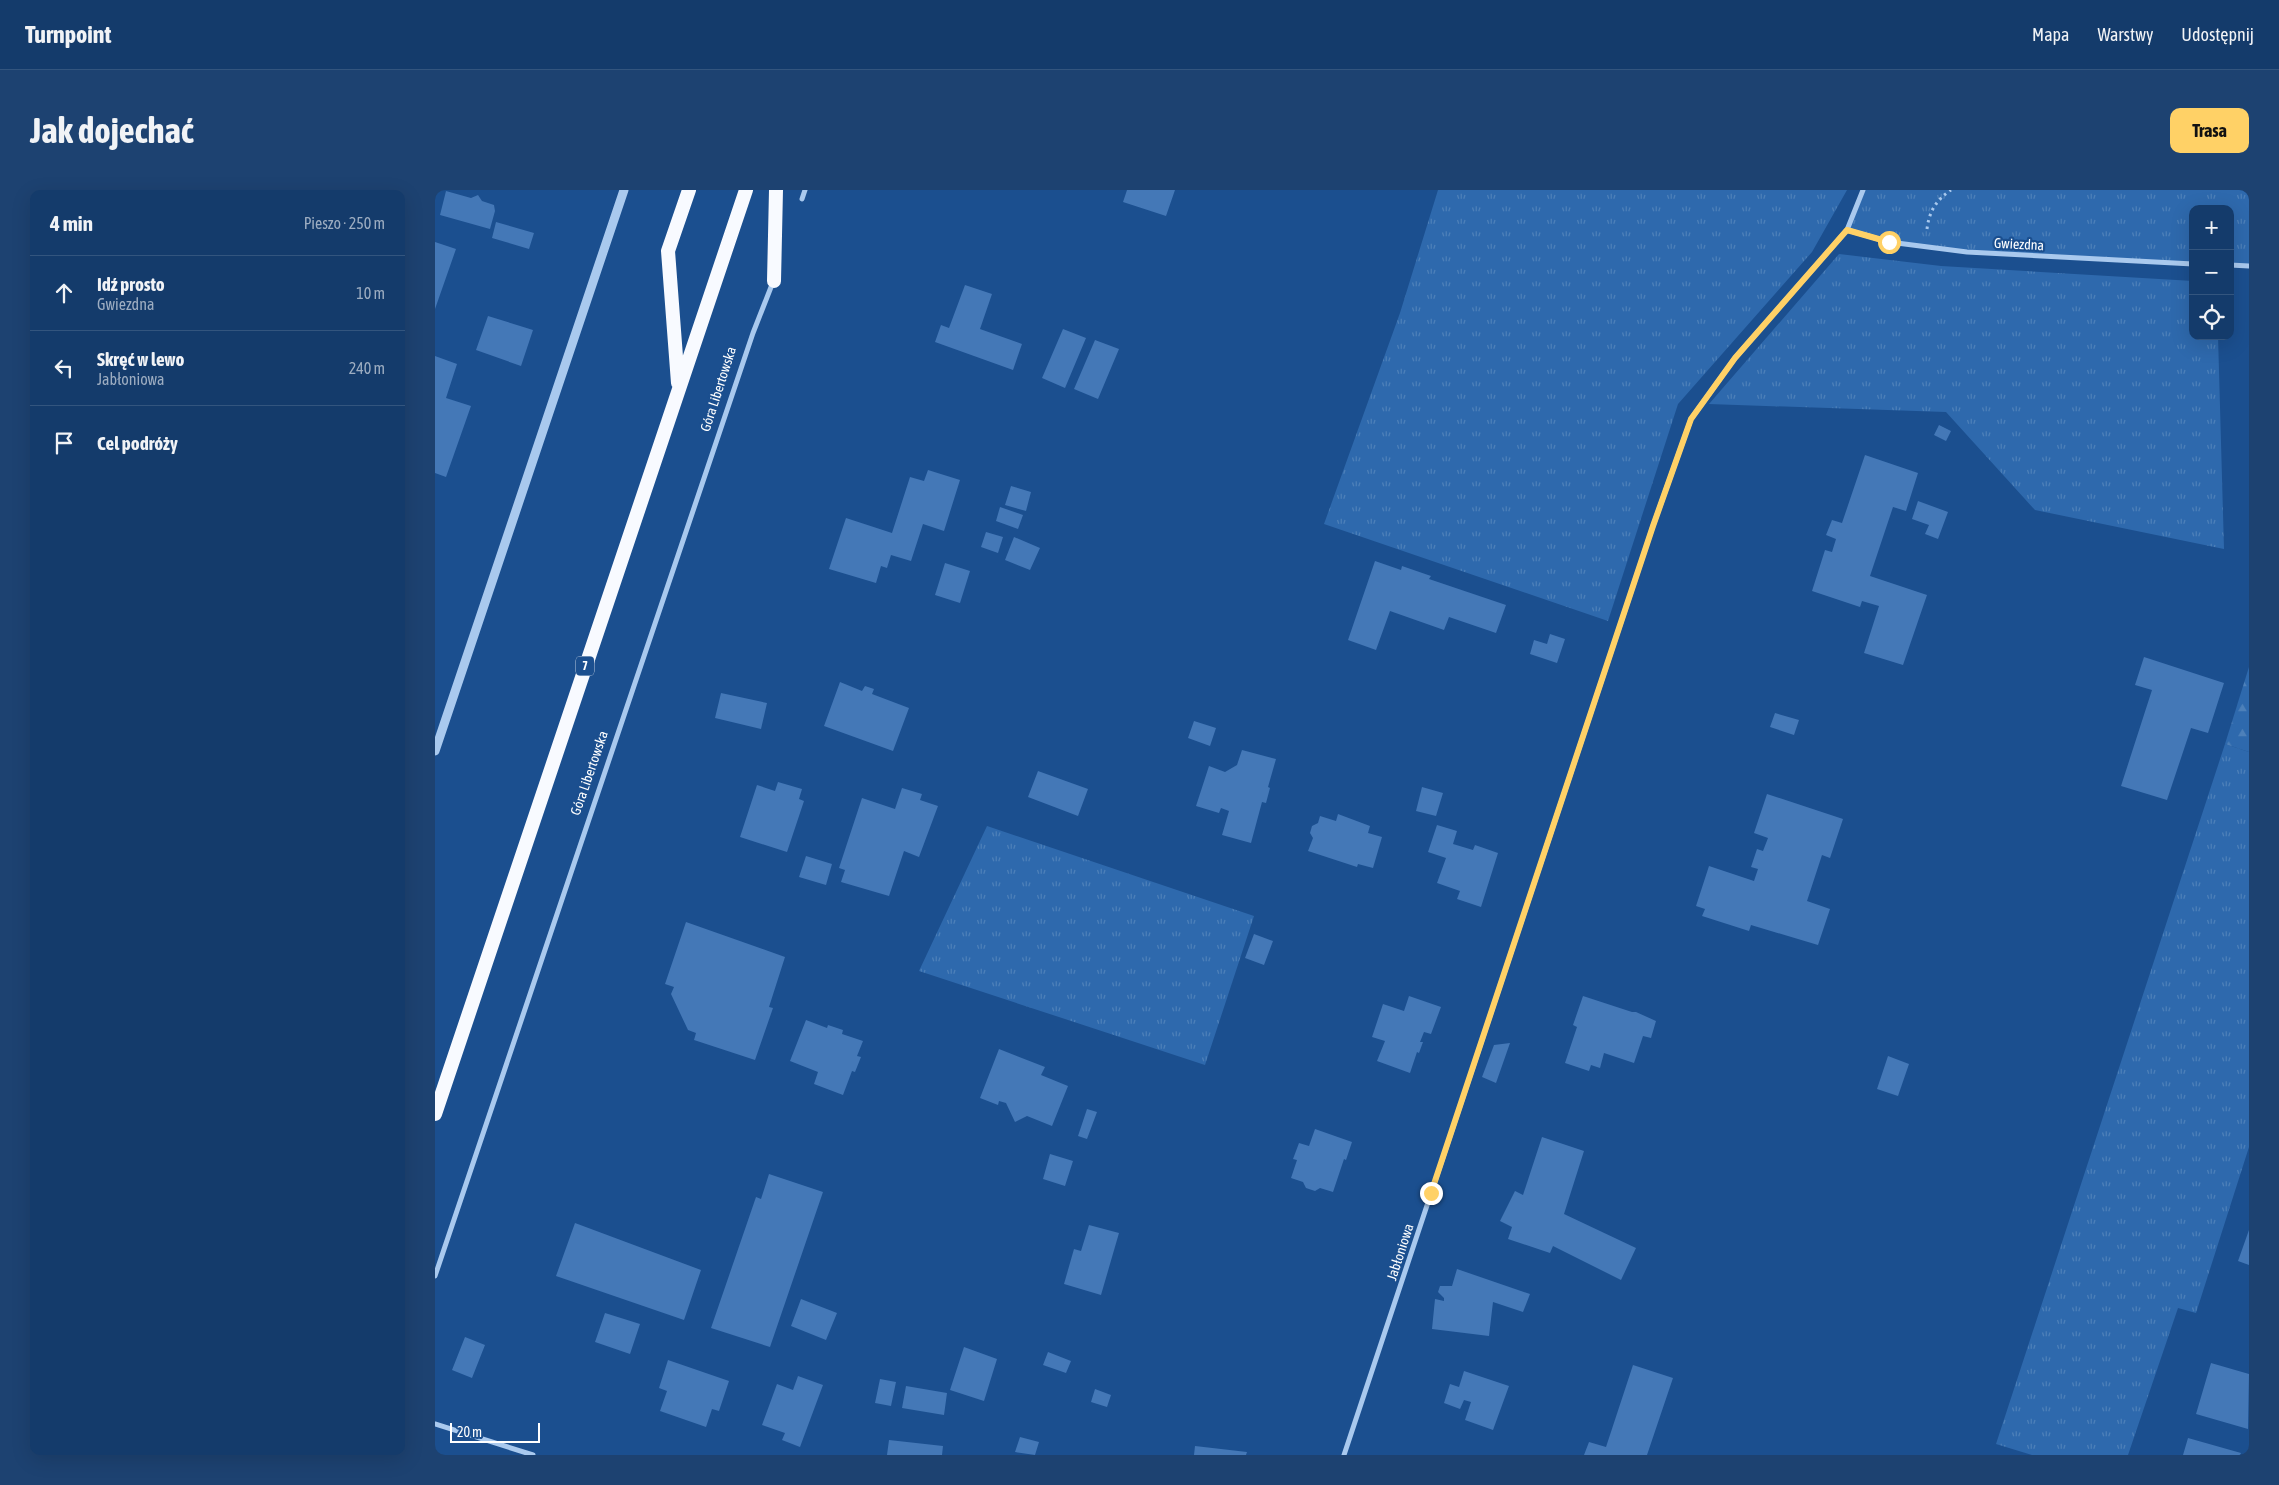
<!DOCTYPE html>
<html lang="pl">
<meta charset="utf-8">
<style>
:root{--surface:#143b6b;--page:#1d4271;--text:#f1f3f6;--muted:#9dadc1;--line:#33557e;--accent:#ffd166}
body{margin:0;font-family:"Asap Condensed",sans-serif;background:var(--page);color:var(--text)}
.controls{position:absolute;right:15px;top:15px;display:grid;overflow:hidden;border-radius:10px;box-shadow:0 5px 20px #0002}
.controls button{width:45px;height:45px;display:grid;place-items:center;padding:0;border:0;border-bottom:1px solid var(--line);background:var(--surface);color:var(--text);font:25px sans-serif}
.scale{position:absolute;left:15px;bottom:12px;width:90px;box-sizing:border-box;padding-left:5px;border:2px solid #fff;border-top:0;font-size:14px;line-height:18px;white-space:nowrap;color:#fff;-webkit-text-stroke:4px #1b4f8f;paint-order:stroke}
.stop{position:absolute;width:15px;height:15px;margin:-11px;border:4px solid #ffd166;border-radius:50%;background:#fff}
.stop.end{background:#ffd166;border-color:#fff;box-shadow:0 1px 5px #0008}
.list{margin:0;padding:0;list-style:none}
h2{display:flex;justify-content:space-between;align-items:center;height:65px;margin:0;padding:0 20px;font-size:21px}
h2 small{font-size:16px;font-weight:400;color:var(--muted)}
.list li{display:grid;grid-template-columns:32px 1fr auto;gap:15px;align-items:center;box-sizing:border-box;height:75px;padding:0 20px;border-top:1px solid var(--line)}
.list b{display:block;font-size:19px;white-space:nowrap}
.list p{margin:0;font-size:16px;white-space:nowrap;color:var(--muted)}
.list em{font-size:16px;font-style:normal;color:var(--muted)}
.icon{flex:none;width:28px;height:28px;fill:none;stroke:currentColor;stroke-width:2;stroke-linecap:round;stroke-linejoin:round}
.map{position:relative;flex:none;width:1814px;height:1265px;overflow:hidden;border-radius:10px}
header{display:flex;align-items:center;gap:30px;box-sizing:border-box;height:70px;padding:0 25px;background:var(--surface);border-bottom:1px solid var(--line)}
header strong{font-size:24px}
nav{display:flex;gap:28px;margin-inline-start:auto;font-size:18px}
.intro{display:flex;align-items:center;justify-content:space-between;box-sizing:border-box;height:120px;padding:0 30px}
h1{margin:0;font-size:35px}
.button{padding:12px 22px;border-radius:10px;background:var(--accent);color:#111;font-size:18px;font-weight:700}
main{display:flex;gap:30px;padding:0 30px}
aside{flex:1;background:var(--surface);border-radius:10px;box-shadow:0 5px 20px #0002}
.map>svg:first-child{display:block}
.grass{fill:url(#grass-tufts)}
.forest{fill:url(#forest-firs)}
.building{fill:#4478b7}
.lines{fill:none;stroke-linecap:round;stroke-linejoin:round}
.path{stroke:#a9c9ee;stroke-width:3;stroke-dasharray:2.5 4;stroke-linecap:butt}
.minor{stroke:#a9c9ee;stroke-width:5}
.tertiary{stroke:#a9c9ee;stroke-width:9}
.trunk{stroke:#f8faff;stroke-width:14}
.route{stroke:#ffd166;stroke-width:6}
.labels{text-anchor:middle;stroke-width:4.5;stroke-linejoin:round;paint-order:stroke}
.shield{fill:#1b4f8f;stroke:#bbcadd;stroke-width:1}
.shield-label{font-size:12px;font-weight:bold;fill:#fff}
.street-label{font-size:14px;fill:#fff;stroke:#1b4f8f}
</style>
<header>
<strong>Turnpoint</strong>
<nav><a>Mapa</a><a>Warstwy</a><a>Udostępnij</a></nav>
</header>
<div class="intro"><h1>Jak dojechać</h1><a class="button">Trasa</a></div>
<main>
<aside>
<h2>4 min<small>Pieszo · 250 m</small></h2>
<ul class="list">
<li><svg class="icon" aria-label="ahead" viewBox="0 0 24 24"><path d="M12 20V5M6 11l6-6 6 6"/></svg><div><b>Idź prosto</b><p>Gwiezdna</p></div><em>10 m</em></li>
<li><svg class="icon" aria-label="left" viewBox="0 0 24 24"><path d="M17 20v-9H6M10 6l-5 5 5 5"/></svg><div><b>Skręć w lewo</b><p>Jabłoniowa</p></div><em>240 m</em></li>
<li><svg class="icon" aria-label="arrive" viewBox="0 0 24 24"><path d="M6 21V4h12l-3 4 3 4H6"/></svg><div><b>Cel podróży</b></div></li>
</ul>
</aside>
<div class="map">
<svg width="1814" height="1265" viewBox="0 0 1814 1265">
<defs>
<pattern id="grass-tufts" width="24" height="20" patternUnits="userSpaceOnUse" patternTransform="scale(1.25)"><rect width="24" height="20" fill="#2e69ad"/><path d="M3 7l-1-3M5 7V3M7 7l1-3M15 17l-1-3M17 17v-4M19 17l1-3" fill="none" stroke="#4d80b9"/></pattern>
<pattern id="forest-firs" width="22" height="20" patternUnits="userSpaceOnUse" patternTransform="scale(1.25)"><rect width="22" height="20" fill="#2e69ad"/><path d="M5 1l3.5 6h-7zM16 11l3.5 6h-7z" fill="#4d80b9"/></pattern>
</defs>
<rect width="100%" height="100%" fill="#1b4f8f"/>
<path class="grass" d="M1003 0H1412L1377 62 1243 214 1173 431 889 334 965 123Z
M1428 0H1814V76L1795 75V19H1758V74L1532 62 1454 52 1412 40Z
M1404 64 1506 76 1758 91V146H1783L1789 359 1600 320 1511 222 1274 214Z
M1790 554 1814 562V957L1761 1123 1743 1118 1693 1265H1597L1561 1254Z
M552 636 819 726 770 875 484 781Z"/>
<path class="forest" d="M1814 477V562L1790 554Z"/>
<path class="building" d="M692 0H740L731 26 688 12Z
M11 1 36 8 43 5 47 11 59 15 60 21 55 39 5 25Z
M61 32 99 43 94 59 57 48Z
M0 52 21 59 0 119Z
M530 95 557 104 545 139 587 154 578 180 500 152 506 135 514 138Z
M53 126 98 140 86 176 41 160Z
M628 139 651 148 630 198 607 188Z
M660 150 684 159 663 209 639 199Z
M0 166 22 174 11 208 36 216 11 287 0 283Z
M1504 235 1516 241 1511 251 1499 245Z
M1430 265 1483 283 1471 321 1458 317 1435 386 1492 405 1468 475 1429 463 1444 416 1427 411 1425 417 1377 401 1390 360 1397 362 1401 349 1391 345 1397 330 1407 333Z
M493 280 525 290 509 341 488 334 476 371 456 365 452 378 446 376 441 393 394 379 411 328 457 343 475 287 489 291Z
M576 296 596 302 591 321 570 315Z
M1483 311 1513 322 1503 349 1490 344 1494 335 1477 329Z
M565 317 588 325 583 339 561 331Z
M551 342 568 347 563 363 546 357Z
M579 347 605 358 595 380 570 370Z
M940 371 966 380 967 376 996 386 994 389 1071 415 1061 443 1014 427 1009 440 955 421 941 460 913 450Z
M510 373 535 381 525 413 500 405Z
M1115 444 1130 449 1122 473 1095 464 1099 450 1112 454Z
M1709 467 1789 493 1773 543 1756 538 1732 610 1686 596 1717 500 1700 495Z
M405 492 427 501 430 496 439 499 437 504 474 518 458 561 389 536Z
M286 503 332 513 326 539 280 528Z
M1340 523 1364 530 1359 545 1335 537Z
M759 531 781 538 775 556 753 548Z
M807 560 841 569 833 597 835 598 831 613 827 612 816 653 787 645 794 621 786 618 784 623 761 616 774 576 790 582 802 575Z
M603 581 653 599 643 626 593 607Z
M343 592 367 599 364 609 369 611 352 662 305 647 322 595 340 601Z
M987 597 1008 603 1001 626 981 621Z
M467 598 487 604 485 610 503 616 484 667 469 661 454 706 406 692 410 680 404 678 427 608 460 619Z
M1332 604 1408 629 1395 668 1387 665 1372 711 1395 719 1383 755 1316 735 1314 741 1267 726 1270 719 1261 716 1274 676 1319 691 1323 679 1316 677 1322 659 1328 661 1333 648 1319 643Z
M903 624 935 636 933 643 947 647 938 678 923 674 922 677 873 661 878 648 875 643 877 636 883 633 885 626 901 631Z
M1002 635 1022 641 1018 654 1038 660 1040 655 1063 663 1046 717 1022 709 1025 701 1002 693 1011 668 993 662Z
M371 666 397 674 391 695 364 687Z
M251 732 350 767 334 817 338 818 320 870 259 850 261 843 253 840 236 804 239 797 230 794Z
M819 744 838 751 829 775 810 768Z
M974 806 1006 817 996 844 989 842 985 852H988L984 863 982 862 975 883 942 871 950 851 937 847 948 814 969 821Z
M1148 806 1197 822H1201L1221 831 1216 848 1208 846 1199 873 1169 863 1165 878 1156 875 1154 881 1130 873 1142 837 1138 835Z
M371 830 392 838 393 835 408 840 407 844 428 851 422 866 426 867 420 882 417 881 408 905 379 894 383 882 355 871Z
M1075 853 1061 893 1047 887 1059 855Z
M564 859 610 877 606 885 633 896 617 936 592 926 580 932 571 913 564 911 563 915 545 908Z
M1453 866 1474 874 1463 906 1442 899Z
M652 919 662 922 652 949 643 946Z
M880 939 917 952 911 970 909 969 898 1002 885 998 880 1001 871 998 868 992 856 988 862 970 858 969 864 953 874 956Z
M1107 947 1149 961 1129 1024 1201 1058 1186 1090 1118 1056 1115 1063 1073 1049 1077 1037 1065 1031 1080 1001 1088 1005Z
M615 964 638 971 630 996 608 989Z
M334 984 388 1002 335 1157 276 1138 321 1007 326 1009Z
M140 1033 266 1080 249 1130 121 1086Z
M654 1035 684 1043 666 1105 629 1094 639 1059 646 1061Z
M1814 1040V1075L1803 1071Z
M1022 1079 1095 1104 1088 1122 1058 1112 1054 1146 997 1139 1000 1109 1009 1111V1108L1003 1102 1005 1096H1017Z
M366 1109 402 1123 391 1150 356 1136Z
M170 1123 205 1134 195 1164 160 1152Z
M30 1147 50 1155 37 1188 17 1180Z
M529 1157 562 1169 549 1211 515 1200Z
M613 1162 636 1171 631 1183 608 1175Z
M233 1170 294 1191 284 1221 277 1219 271 1237 225 1221 232 1201 224 1198Z
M1776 1173 1814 1184 1813 1239 1761 1224Z
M1198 1175 1238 1188 1212 1265H1149L1154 1252 1171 1257Z
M1029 1181 1074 1196 1058 1240 1030 1230 1036 1212 1029 1210 1025 1219 1009 1213 1015 1194 1024 1197Z
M363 1186 388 1195 365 1257 347 1250 350 1243 327 1235 342 1194 358 1200Z
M445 1189 461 1192 456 1216 440 1213Z
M471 1196 512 1203 509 1225 467 1218Z
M660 1199 676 1205 672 1217 656 1212Z
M585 1247 604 1252 600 1265 580 1262Z
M1753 1248 1806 1263 1805 1265H1748Z
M454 1250 508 1256 507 1265H452Z
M760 1256 812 1262 811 1265H759Z"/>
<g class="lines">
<path class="path" d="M1492 39C1494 22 1501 10 1516 0"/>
<path class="minor" d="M367 9 370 0
M1412 40 1454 52 1532 62 1758 74
M1795 75 1814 76
M0 1086 318 143 338 92
M0 1234 98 1265
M909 1265 1218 336 1256 229 1300 168 1412 40 1428 0"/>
<path class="tertiary" d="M0 561 189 0"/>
<path class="trunk" d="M339 91 341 0
M243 193 233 61 254 0
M0 924 311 0"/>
</g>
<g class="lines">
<path class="route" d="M996 1003 1218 336 1256 229 1300 168 1412 40 1454 52"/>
</g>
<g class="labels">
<rect class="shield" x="141" y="466.5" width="18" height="19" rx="4"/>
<g class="shield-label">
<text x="150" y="480">7</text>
</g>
<g class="street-label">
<text transform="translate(1584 54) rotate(3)" y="5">Gwiezdna</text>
<text transform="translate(283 199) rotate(-72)" y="5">Góra Libertowska</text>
<text transform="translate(154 583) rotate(-71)" y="5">Góra Libertowska</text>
<text transform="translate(965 1062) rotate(-72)" y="5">Jabłoniowa</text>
</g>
</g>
</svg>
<div class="controls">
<button>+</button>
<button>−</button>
<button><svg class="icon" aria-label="locate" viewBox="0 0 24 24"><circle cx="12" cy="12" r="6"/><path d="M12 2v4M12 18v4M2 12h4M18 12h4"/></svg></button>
</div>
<div class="scale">20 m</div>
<div class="stop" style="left:1454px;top:52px"></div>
<div class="stop end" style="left:996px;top:1003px"></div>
</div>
</main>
